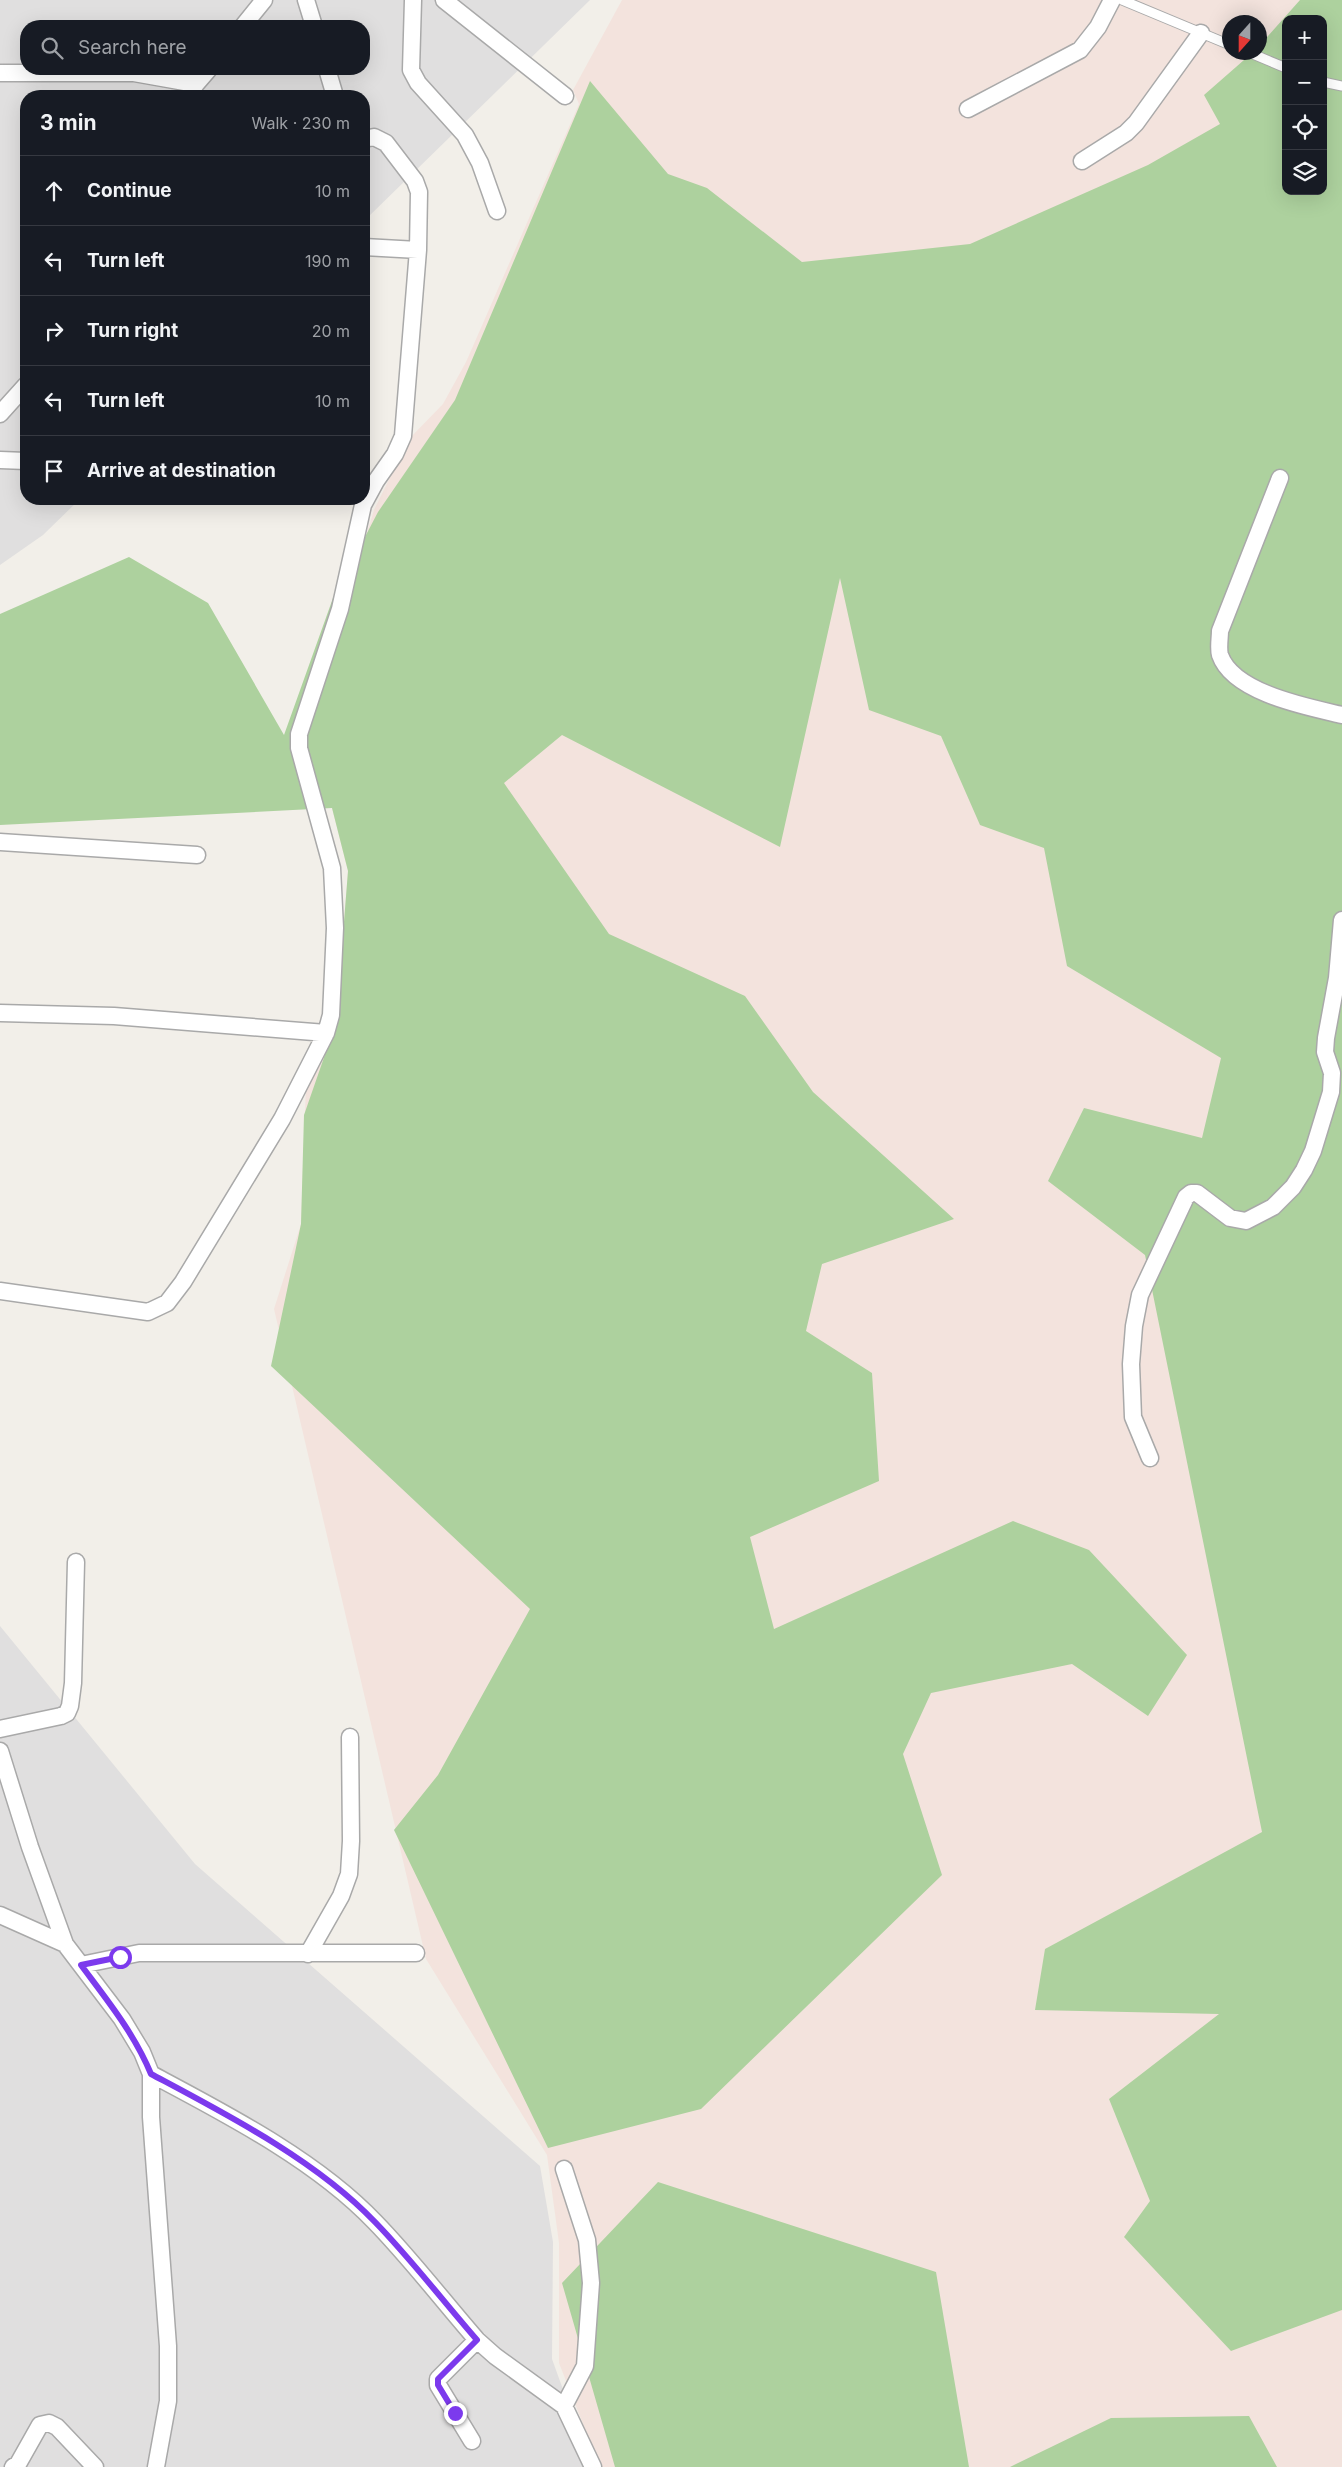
<!DOCTYPE html>
<meta charset="utf-8">
<style>
:root{--surface:#171b24;--page:#242831;--text:#f1f3f6;--muted:#9ea1a6;--line:#363941}
body{margin:0;font-family:Inter,sans-serif;background:var(--page);color:var(--text)}
.controls{position:absolute;right:15px;top:15px;display:grid;overflow:hidden;border-radius:10px;box-shadow:0 5px 20px #0002}
.controls button{width:45px;height:45px;display:grid;place-items:center;padding:0;border:0;border-bottom:1px solid var(--line);background:var(--surface);color:var(--text);font:25px sans-serif}
.compass{position:absolute;left:1222px;top:15px;width:45px;height:45px;border-radius:50%;background:var(--surface);box-shadow:0 5px 20px #0002;rotate:201deg}
.stop{position:absolute;width:15px;height:15px;margin:-11px;border:4px solid #7c3aed;border-radius:50%;background:#fff}
.stop.end{background:#7c3aed;border-color:#fff;box-shadow:0 1px 5px #0008}
.list{margin:0;padding:0;list-style:none}
h2{display:flex;justify-content:space-between;align-items:center;height:65px;margin:0;padding:0 20px;font-size:21px}
h2 small{font-size:16px;font-weight:400;color:var(--muted)}
.list li{display:grid;grid-template-columns:32px 1fr auto;gap:15px;align-items:center;box-sizing:border-box;height:70px;padding:0 20px;border-top:1px solid var(--line)}
.list b{display:block;font-size:19px;white-space:nowrap}
.list em{font-size:16px;font-style:normal;color:var(--muted)}
.icon{flex:none;width:28px;height:28px;fill:none;stroke:currentColor;stroke-width:2;stroke-linecap:round;stroke-linejoin:round}
.map{position:relative;flex:none;width:1342px;height:2467px;overflow:hidden}
.search{position:absolute;background:var(--surface);box-shadow:0 5px 20px #0002;left:20px;top:20px;width:350px;height:55px;display:flex;align-items:center;gap:12px;box-sizing:border-box;padding:0 18px;border-radius:20px;color:var(--muted);font-size:19px}
.panel{position:absolute;background:var(--surface);box-shadow:0 5px 20px #0002;left:20px;top:90px;width:350px;height:415px;border-radius:20px}
.map>svg:first-child{display:block}
.residential{fill:#e0dfdf;fill-rule:evenodd}
.military{fill:#f3e3dd;fill-rule:evenodd}
.forest{fill:#add19e;fill-rule:evenodd}
.lines{fill:none;stroke-linecap:round;stroke-linejoin:round}
.lane-casing{stroke:#a9a9a9;stroke-width:11}
.street-casing{stroke:#a9a9a9;stroke-width:19}
.lane{stroke:#fff;stroke-width:9}
.street{stroke:#fff;stroke-width:16}
.route{stroke:#7c3aed;stroke-width:6}
</style>
<div class="map">
<svg width="1342" height="2467" viewBox="0 0 1342 2467">
<rect width="100%" height="100%" fill="#f2efe9"/>
<path class="residential" d="M0 0H590L364 221V96H26V499H80L43 535 0 565ZM26 26H364V69H26Z
M0 1626 195 1864 540 2166 553 2242 552 2359 591 2467H0Z"/>
<path class="military" d="M622 0H1342V2467H600L559 2363V2243L547 2155 426 1959 274 1309 301 1224 306 1085 336 1023 348 871 332 808 306 732 374 510 409 439 443 404 466 362 579 104 573 90ZM1286 19H1323V191H1286ZM1230 22H1260V52H1230Z"/>
<path class="forest" d="M1300 0H1342V2310L1231 2351 1124 2237 1150 2201 1109 2099 1219 2014 1035 2010 1045 1949 1262 1832 1145 1255 1048 1181 1084 1108 1202 1138 1221 1058 1067 966 1044 848 980 825 941 736 869 710 840 578 780 847 562 735 504 783 609 934 745 996 813 1092 954 1219 822 1264 806 1331 872 1373 879 1481 750 1537 774 1629 1013 1521 1089 1550 1187 1655 1148 1716 1072 1664 931 1693 903 1754 942 1875 701 2109 548 2148 394 1830 438 1775 530 1609 271 1366 301 1224 304 1115 336 1023 348 871 332 808 0 825V614L129 557 208 603 284 735 333 598 378 512 455 400 590 81 668 174 707 188 802 262 970 244 1148 165 1220 124 1204 95 1252 53 1260 52V45ZM1286 19H1323V191H1286Z
M658 2182 936 2272 969 2467H615L562 2283Z
M1249 2416 1277 2467H1010L1111 2418Z"/>
<g class="lines">
<g class="lane-casing">
<path id="lane" d="M1122 0 1230 45
M1248 52 1286 68
M1323 82 1342 86"/>
</g>
<g class="street-casing">
<path id="street" d="M306 0 314 26
M413 0 411 70 418 83 465 135 480 163 497 211
M444 0 565 96
M243 26 264 0
M327 69 335 96
M0 73H134L196 84 188 96
M196 84 209 69
M968 109 1080 50 1098 27 1112 0
M364 139 374 137 386 143 415 181 419 192 418 250 364 247
M1082 161 1126 133 1136 123 1201 33
M0 414 26 385
M0 460 26 461
M1280 478 1220 631C1220 638 1218 648 1220 655 1233 693 1308 707 1342 715
M0 842 197 855
M0 1013 114 1016 326 1033
M0 1291 148 1312 167 1303 183 1282 282 1119 326 1033 331 1015 335 928 332 868 299 748V734L340 609 363 505 376 481 395 454 403 436 418 250
M1150 1458 1133 1417 1131 1364 1134 1326 1140 1295 1186 1197 1191 1193H1197L1230 1218 1246 1221 1273 1207 1293 1187 1304 1170 1313 1151 1331 1092 1332 1073 1325 1052 1326 1038 1337 978 1342 920
M0 1729 61 1716 67 1713 70 1706 73 1683 76 1562
M0 1751 30 1847 65 1944 122 2019 142 2052 151 2074V2117L168 2346V2401L156 2467
M0 1915 65 1944
M308 1954 341 1896 349 1874 351 1841 350 1737
M81 1965 139 1953H416
M151 2074C226 2114 316 2160 375 2222 411 2259 443 2301 477 2340L495 2356 564 2406 593 2467
M564 2169 587 2240 591 2283 585 2366 564 2406
M472 2441 438 2385V2379L477 2340
M13 2467 18 2464 40 2425 49 2423 57 2427 95 2467"/>
</g>
<use href="#lane" class="lane"/>
<use href="#street" class="street"/>
</g>
<g class="lines">
<path class="route" d="M120 1957 81 1965C107 2000 134 2033 151 2074 226 2114 316 2160 375 2222 411 2259 443 2301 477 2340L438 2379V2385L455 2413"/>
</g>
</svg>
<div class="controls">
<button>+</button>
<button>−</button>
<button><svg class="icon" aria-label="locate" viewBox="0 0 24 24"><circle cx="12" cy="12" r="6"/><path d="M12 2v4M12 18v4M2 12h4M18 12h4"/></svg></button>
<button><svg class="icon" aria-label="layers" viewBox="0 0 24 24"><path d="M12 4l9 5-9 5-9-5zM3 14l9 5 9-5"/></svg></button>
</div>
<svg class="compass" viewBox="-18 -18 36 36"><path d="M0-13l5 13h-10z" fill="#e53935"/><path d="M0 13l5-13h-10z" fill="#9ea1a6"/></svg>
<div class="stop" style="left:120px;top:1957px"></div>
<div class="stop end" style="left:455px;top:2413px"></div>
<div class="search"><svg class="icon" aria-label="search" viewBox="0 0 24 24"><circle cx="10" cy="10" r="6"/><path d="M15 15l6 6"/></svg>Search here</div>
<section class="panel">
<h2>3 min<small>Walk · 230 m</small></h2>
<ul class="list">
<li><svg class="icon" aria-label="ahead" viewBox="0 0 24 24"><path d="M12 20V5M6 11l6-6 6 6"/></svg><div><b>Continue</b></div><em>10 m</em></li>
<li><svg class="icon" aria-label="left" viewBox="0 0 24 24"><path d="M17 20v-9H6M10 6l-5 5 5 5"/></svg><div><b>Turn left</b></div><em>190 m</em></li>
<li><svg class="icon" aria-label="right" viewBox="0 0 24 24"><path d="M7 20v-9h11M14 6l5 5-5 5"/></svg><div><b>Turn right</b></div><em>20 m</em></li>
<li><svg class="icon" aria-label="left" viewBox="0 0 24 24"><path d="M17 20v-9H6M10 6l-5 5 5 5"/></svg><div><b>Turn left</b></div><em>10 m</em></li>
<li><svg class="icon" aria-label="arrive" viewBox="0 0 24 24"><path d="M6 21V4h12l-3 4 3 4H6"/></svg><div><b>Arrive at destination</b></div></li>
</ul>
</section>
</div>
